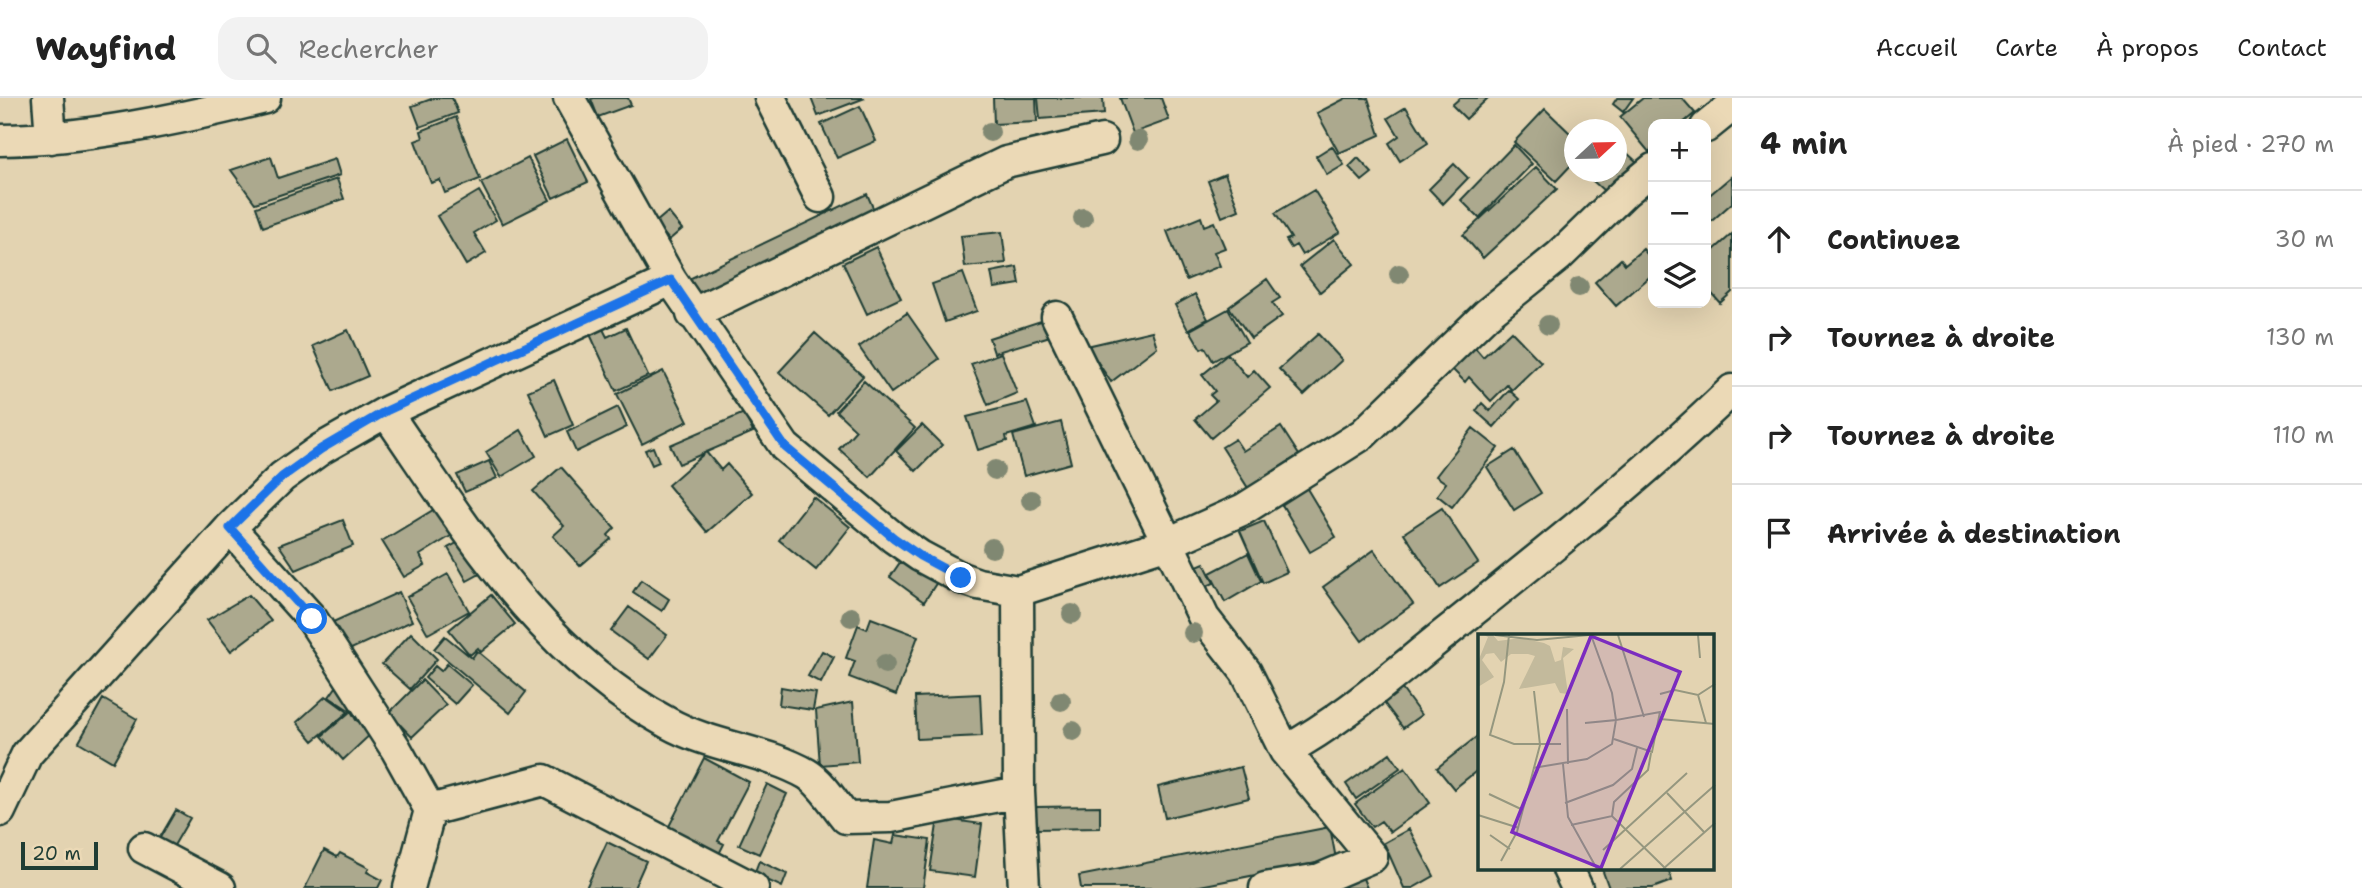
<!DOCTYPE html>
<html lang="fr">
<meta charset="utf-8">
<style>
:root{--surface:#fff;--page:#f2f2f2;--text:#222;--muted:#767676;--line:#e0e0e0}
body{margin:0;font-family:"Shantell Sans",sans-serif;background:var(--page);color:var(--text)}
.controls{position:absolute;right:21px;top:21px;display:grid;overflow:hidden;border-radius:14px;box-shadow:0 7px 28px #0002}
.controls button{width:63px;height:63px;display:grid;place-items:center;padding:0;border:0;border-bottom:2px solid var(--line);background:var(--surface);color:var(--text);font:35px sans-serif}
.compass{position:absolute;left:1564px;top:21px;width:63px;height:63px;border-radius:50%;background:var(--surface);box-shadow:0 7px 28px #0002;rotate:68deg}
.scale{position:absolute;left:21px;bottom:18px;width:77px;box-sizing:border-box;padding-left:7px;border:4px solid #1f3d34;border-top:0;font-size:19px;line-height:24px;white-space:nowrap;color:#1f3d34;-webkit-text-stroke:5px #ebd9b6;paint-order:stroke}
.stop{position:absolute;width:21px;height:21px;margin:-16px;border:5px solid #1a73e8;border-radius:50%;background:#fff}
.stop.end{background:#1a73e8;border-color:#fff;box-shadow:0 2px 7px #0008}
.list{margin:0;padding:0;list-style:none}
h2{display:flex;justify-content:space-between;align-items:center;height:91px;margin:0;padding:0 28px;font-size:30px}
h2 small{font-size:23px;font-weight:400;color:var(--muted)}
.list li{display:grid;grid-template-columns:46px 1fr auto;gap:21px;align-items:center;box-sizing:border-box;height:98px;padding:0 28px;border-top:2px solid var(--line)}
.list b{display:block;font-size:26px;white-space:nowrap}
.list em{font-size:23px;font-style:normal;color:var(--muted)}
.icon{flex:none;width:38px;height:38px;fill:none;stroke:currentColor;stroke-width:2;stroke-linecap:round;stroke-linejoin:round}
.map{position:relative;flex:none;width:1732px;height:790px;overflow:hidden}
header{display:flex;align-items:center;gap:42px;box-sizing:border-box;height:98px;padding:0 35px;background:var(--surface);border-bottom:2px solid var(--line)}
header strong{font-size:33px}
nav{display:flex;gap:38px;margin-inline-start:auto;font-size:24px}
.search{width:490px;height:63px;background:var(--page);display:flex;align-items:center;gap:18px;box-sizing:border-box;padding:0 24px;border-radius:21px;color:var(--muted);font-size:26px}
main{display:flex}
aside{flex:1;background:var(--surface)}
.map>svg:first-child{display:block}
.building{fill:#aca98e;stroke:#1f3d34;stroke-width:2}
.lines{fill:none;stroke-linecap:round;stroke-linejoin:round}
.street-casing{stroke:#1f3d34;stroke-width:35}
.street{stroke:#ebd9b6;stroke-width:30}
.tree{fill:#808872}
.route{stroke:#1a73e8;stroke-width:9}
.inset-road{fill:none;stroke:#95977f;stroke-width:2}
.view{fill:#7b2cbf;fill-opacity:0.15;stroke:#7b2cbf;stroke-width:3.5}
.inset-edge{fill:none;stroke:#1f3d34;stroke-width:3.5}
</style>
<header>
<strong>Wayfind</strong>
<div class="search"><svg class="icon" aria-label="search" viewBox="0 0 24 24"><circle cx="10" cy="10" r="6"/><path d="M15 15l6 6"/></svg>Rechercher</div>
<nav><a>Accueil</a><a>Carte</a><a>À propos</a><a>Contact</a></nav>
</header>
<main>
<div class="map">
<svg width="1732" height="790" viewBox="0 0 1732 790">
<rect width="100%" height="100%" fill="#e3d3b1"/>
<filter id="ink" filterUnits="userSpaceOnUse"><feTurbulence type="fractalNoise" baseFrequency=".0143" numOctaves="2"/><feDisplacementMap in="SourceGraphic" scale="14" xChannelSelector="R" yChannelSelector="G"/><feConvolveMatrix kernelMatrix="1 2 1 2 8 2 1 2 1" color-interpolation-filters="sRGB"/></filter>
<g filter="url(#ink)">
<path class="building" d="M434 0H452L458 15 420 29 412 8Z
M594 0H628L631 7 598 19 591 1Z
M811 0H865L818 18Z
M993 0H1036L1037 24 994 26Z
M1038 0H1103L1104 16 1040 21Z
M1120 0H1161L1169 22 1133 35Z
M1346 0H1368L1380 37 1339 55 1317 15Z
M1460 0H1488L1466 21 1452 7Z
M1617 0H1633L1623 14 1613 6Z
M1643 0H1682L1695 15 1682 26H1653V50L1649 54 1620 19Z
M860 8 876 43 837 60 821 26Z
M1406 9 1428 45 1400 63 1389 45 1399 38 1388 20Z
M1545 11 1574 39V64L1556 83 1514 44Z
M456 19 480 81 445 95 440 82 431 85 415 43 423 40 421 33Z
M1593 24 1602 32H1586Z
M567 41 588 84 553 100 533 58Z
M1616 45 1637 64 1604 93 1583 74H1616Z
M1514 47 1532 66 1479 120 1461 102Z
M1332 48 1344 67 1327 77 1316 58Z
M271 59 278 80 335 61 340 77 255 105 231 72Z
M528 60 550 102 502 126 481 85Z
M1358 60 1372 75 1362 83 1349 69Z
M1454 66 1468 80 1443 106 1429 91Z
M1536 69 1557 91 1483 160 1463 137Z
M1225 76 1239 112 1222 119 1208 83Z
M1732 78V105L1706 128V100Z
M337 81 344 101 263 129 256 109Z
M1314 92 1340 134 1302 157 1296 147 1291 150 1286 142 1291 140 1275 115Z
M479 93 496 122 474 135 486 155 466 167 437 118Z
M867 96 874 112 697 196 689 181Z
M668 114 682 131 669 142 655 125Z
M1201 119 1204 128 1214 124 1225 150 1214 154 1220 168 1186 182 1167 133Z
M1002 134 1006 165 965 169 961 138Z
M1732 136V194L1720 205 1706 189V159Z
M1334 141 1354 166 1320 194 1300 168Z
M876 149 901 200 867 216 843 165Z
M1643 151 1653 163V176L1616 208 1595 184 1621 161 1625 166Z
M1017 169 1020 186 994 190 991 174Z
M963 175 977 213 945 224 932 186Z
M1267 181 1280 200 1272 205 1282 218 1251 240 1229 209Z
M1195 196 1208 221 1188 232 1175 207Z
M1228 211 1247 244 1213 263 1205 249 1201 251 1190 232Z
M907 215 939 261 891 295 859 249Z
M1044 222 1050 238 994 255 989 240Z
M602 229 607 239 626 230 648 278 616 293 589 234Z
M348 232 368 278 333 293 313 248Z
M1152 233 1157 249 1111 284 1087 248Z
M1511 233 1541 264 1512 292 1507 287 1491 303 1469 279 1465 284 1449 268 1472 246 1483 259Z
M815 235 863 278 828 317 779 274Z
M1318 236 1342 262 1304 297 1279 271Z
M1001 255 1017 295 988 307 971 266Z
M1228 256 1247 279 1254 272 1270 290 1211 340 1195 321 1216 303 1210 297 1215 293 1202 277Z
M663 273 688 323 642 346 617 296Z
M554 282 573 327 548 338 528 293Z
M864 283 915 330 870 379 839 351 856 332 836 313Z
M1509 292 1519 301 1494 329 1476 313 1482 305 1490 313Z
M1027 304 1036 329 1006 338 1007 343 978 352 967 319Z
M618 309 627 329 576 354 567 334Z
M744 315 753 334 679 366 670 347Z
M1061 324 1071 365 1024 378 1013 337Z
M922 327 942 347 916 373 896 353Z
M1281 329 1299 357 1248 390 1222 349 1235 341 1243 353Z
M1473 330 1498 350 1452 409 1437 397 1446 385 1436 378Z
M521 332 536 358 501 379 486 354Z
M653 349 659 364 652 367 645 352Z
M1514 352 1541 395 1514 412 1487 369Z
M706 354 721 372 727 366 752 395 707 434 668 387Z
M489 363 497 380 465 394 457 377Z
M561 369 615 430 608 437 611 441 580 468 553 438 564 428 533 393Z
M1306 389 1336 439 1310 454 1281 405Z
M813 399 850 429 816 472 779 442Z
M443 406 459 433 420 457 425 467 404 479 382 443Z
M1442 410 1478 465 1440 490 1404 435Z
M343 422 353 448 296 472 279 447Z
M1264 423 1287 474 1263 485 1240 433Z
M466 440 485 473 467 483 448 450Z
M1374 452 1413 506 1362 543 1323 489Z
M1248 455 1261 483 1225 504 1210 475Z
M903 460 937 484 924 504 890 479Z
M1204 465 1214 485 1207 488 1197 468Z
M448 476 469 513 428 536 407 499Z
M641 482 669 501 662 513 633 494Z
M399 494 412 523 347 553 333 524Z
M249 497 271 523 231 553 207 522Z
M491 497 515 526 481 554 478 550 470 557 449 532Z
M629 509 667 537 649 561 611 533Z
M871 520 918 538 896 597 849 579 855 563 846 560 858 527 867 531Z
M411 535 437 561 410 591 382 566Z
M445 538 472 560 477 553 526 594 510 615 434 551Z
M822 553 834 559 821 585 808 578Z
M447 566 472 587 455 606 425 580 435 568 441 573Z
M422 582 446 607 412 639 389 615Z
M1399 587 1421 617 1403 630 1381 601Z
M336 589 355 601 349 612 329 599Z
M781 589 816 595 813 612 779 607Z
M980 596 982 638 917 641 915 599Z
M326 598 348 614 313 643 297 624Z
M103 601 137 621 113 664 79 644Z
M853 604 858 664 820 667 816 612Z
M351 613 356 622 374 633 343 662 322 638Z
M1480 636V670L1454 691 1437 670Z
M1390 655 1400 670 1356 701 1346 686Z
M704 660 749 684 718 743 724 746 716 762 665 736Z
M1241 669 1249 700 1165 720 1158 689Z
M1405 670 1430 705 1390 734 1381 723 1372 729 1355 706Z
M767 686 787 696 759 756 739 747Z
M1100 708V730L1036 731V709Z
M176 712 190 720 172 751 158 743Z
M938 720 982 726 975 779 930 773Z
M1330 729 1336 761 1190 790H1081L1079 778Z
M1409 731 1434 778 1413 790H1404L1384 745Z
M895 737 930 742 923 790H867L874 742 893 746Z
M607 744 646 763 634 790H586Z
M324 752 337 759 340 755 369 770 367 774 382 782 378 790H305Z
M759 763 787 776 782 789 754 776Z
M1602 771H1668L1672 783 1653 790H1609Z
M1362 778 1367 790H1345L1344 788Z"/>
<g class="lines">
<g class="street-casing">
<path id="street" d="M48 0 51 40
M569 0 671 182 785 349 894 440 920 458 961 480 978 486 1018 493 1168 445 1204 520 1246 574 1285 653 1372 759 1320 781 1265 790
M770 0 820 99
M1706 29 1732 8
M0 42C86 41 181 21 265 0
M692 216 1006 64 1102 42
M1057 219 1168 445 1244 411 1363 336 1487 216 1559 158 1625 94 1653 71
M386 314C466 430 540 556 668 625 711 649 765 652 807 676 822 685 835 707 846 720L891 719 1019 694
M230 430 312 521 396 651 430 712 409 790
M1018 493 1019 694 1024 790
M1285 653C1344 621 1395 575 1448 533 1544 456 1643 378 1732 292
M430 712 544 682 753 790
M0 713 27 656 230 430 282 379 321 351 386 314 671 182
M144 750 220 790
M1568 771 1577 790"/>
</g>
<use href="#street" class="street"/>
</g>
<g class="tree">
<circle cx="990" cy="34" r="10"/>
<circle cx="1138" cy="42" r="10"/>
<circle cx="1083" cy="120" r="10"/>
<circle cx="1399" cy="176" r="10"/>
<circle cx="1579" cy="189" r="10"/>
<circle cx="1548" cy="227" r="10"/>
<circle cx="995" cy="372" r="10"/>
<circle cx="1031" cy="402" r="10"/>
<circle cx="992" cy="450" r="10"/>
<circle cx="1072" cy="516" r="10"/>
<circle cx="851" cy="519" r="10"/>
<circle cx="1193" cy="535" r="10"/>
<circle cx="885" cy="566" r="10"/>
<circle cx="1061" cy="603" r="10"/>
<circle cx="1073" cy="633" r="10"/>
</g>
</g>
<g class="lines" filter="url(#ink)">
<path class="route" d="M312 521 230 430 282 379 321 351 386 313 671 182 785 349 894 440 920 458 961 480"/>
</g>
<g transform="translate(1478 536)">
<rect width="236" height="236" fill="#e3d3b1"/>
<path d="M6 1H15L20 7 43 4 66 9 72 12 77 28 83 26 85 13 96 15 85 24 90 60 82 59 77 49 41 55 57 22 50 20H33L23 28 16 19 8 20 4 26 16 43 0 53 1 25 10 3Z" fill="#c3ba9c"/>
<path class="inset-road" d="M17 1 59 6 111 1M31 1 26 48 12 101 36 110H83M140 1 166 83M220 1 222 24M182 60 197 56 220 61 237 50M220 61 228 89M89 75 90 130M182 85 237 90M107 89 138 86 134 59 113 1M85 130 90 183 119 235M55 134 109 125 134 110 138 86 182 78 174 118 136 105M189 159 226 198M11 160 45 176M87 169 135 151 154 135 159 114M0 181 41 194M134 182 136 168 170 136 173 119M93 191 134 182 188 235M12 201 32 215M125 216 209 139M23 227 39 198 62 111 56 57M142 235 237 151M185 235 237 189"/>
<path class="view" d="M113 2 202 38 123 234 34 198Z"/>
<rect width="236" height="236" class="inset-edge"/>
</g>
</svg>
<div class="controls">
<button>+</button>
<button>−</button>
<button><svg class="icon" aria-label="layers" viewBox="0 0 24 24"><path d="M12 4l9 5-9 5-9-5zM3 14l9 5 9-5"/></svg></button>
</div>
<svg class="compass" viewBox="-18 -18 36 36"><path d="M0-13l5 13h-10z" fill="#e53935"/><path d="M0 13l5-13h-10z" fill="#767676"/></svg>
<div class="scale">20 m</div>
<div class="stop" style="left:312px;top:521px"></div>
<div class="stop end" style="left:961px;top:480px"></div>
</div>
<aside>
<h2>4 min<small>À pied · 270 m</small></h2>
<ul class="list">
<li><svg class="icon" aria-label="ahead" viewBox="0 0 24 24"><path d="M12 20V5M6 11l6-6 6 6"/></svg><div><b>Continuez</b></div><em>30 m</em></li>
<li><svg class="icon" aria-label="right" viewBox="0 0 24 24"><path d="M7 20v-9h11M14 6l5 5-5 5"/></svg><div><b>Tournez à droite</b></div><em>130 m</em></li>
<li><svg class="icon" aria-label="right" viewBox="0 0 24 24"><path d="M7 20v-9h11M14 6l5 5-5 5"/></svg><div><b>Tournez à droite</b></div><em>110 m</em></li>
<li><svg class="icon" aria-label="arrive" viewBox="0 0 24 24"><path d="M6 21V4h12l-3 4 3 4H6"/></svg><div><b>Arrivée à destination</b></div></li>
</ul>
</aside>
</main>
